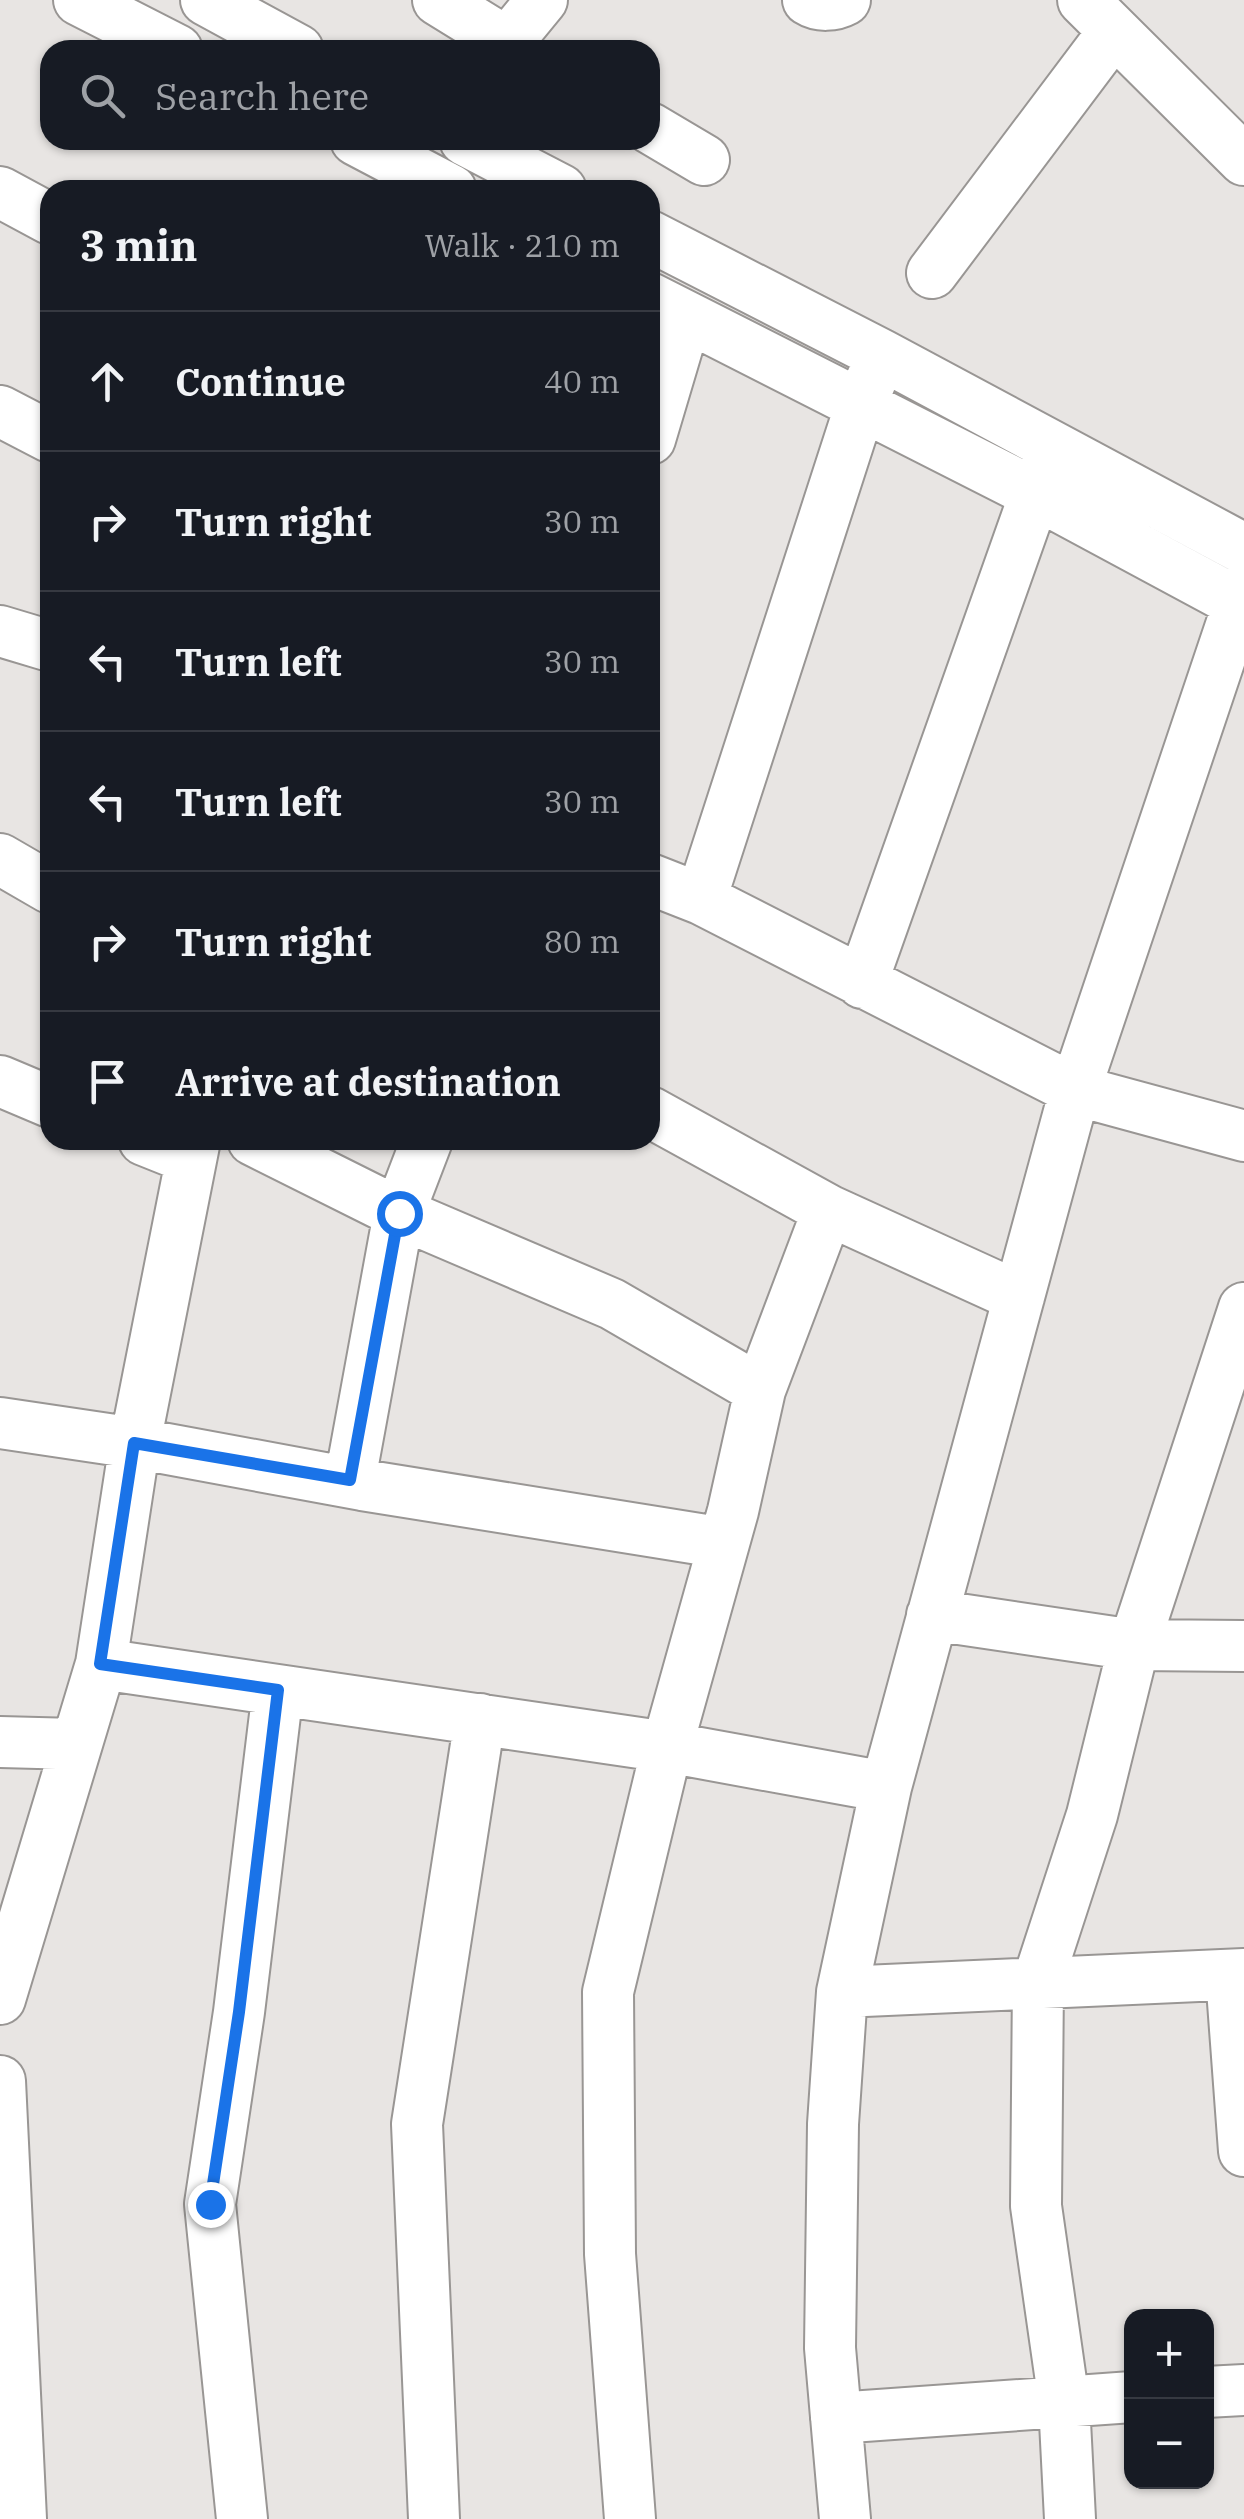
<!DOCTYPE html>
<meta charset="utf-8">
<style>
:root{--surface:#171b24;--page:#242831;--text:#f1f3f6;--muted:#9ea1a6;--line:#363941}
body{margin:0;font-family:"IBM Plex Serif",serif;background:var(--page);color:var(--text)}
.controls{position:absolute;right:30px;bottom:30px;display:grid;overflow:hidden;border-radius:20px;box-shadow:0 2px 8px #0004}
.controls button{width:90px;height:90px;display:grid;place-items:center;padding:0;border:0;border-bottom:2px solid var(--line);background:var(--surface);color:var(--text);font:50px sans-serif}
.stop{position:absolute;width:30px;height:30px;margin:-22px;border:8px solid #1a73e8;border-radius:50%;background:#fff}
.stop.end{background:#1a73e8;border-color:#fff;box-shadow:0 2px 10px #0008}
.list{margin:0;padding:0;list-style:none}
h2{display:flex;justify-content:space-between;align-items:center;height:130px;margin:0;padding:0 40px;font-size:42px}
h2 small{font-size:32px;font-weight:400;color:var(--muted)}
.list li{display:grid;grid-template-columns:65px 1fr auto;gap:30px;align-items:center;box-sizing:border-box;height:140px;padding:0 40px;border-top:2px solid var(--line)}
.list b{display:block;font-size:38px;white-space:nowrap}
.list em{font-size:32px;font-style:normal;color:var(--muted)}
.icon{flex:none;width:55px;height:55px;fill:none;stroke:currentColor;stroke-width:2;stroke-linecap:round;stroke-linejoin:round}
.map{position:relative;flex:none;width:1244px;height:2519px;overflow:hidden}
.search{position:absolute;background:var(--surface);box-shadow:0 2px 8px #0004;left:40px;top:40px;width:620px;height:110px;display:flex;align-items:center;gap:25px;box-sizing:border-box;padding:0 35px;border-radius:30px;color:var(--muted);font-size:38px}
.panel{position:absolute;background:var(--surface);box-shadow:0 2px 8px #0004;left:40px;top:180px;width:620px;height:970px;border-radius:30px}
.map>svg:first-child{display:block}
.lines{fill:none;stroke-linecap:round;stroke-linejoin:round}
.street-casing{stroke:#999694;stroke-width:54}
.street{stroke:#fff;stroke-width:50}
.route{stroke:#1a73e8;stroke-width:12}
</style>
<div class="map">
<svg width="1244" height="2519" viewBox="0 0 1244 2519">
<rect width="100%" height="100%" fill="#e8e5e3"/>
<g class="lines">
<g class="street-casing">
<path id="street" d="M79 0 177 50
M206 0 298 50
M438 0 519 50
M808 0C819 7 834 6 845 0
M1083 0 1244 160
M501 50 542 0
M650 128 704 160
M356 140 451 190
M465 140 561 190
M0 192 50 219
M650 236 882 355 1244 549
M932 273 1114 31
M650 298 1034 493 1244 606
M0 411 50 437
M650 439 686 318
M0 631 50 646
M0 859 50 888
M650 879 701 899 1075 1090 1244 1136
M701 899 860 407 872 378
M862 983 1045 466
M0 1081 50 1102
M650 1112 828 1210
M144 1140 189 1158
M253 1140 399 1213 427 1140
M0 1423 135 1443 195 1140
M350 1480 399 1213 612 1304 760 1390
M932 1615 1134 1645 1244 1646
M101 1664 135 1443 362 1485 724 1543
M0 1742 76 1744
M1231 1975 1244 2151
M842 1992 1244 1974
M0 1999 101 1664 667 1747 886 1787
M0 2081 21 2519
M1206 2392 1244 2390
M836 2418 1132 2397
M242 2519 210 2204 239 2012 278 1690
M434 2519 417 2124 480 1719
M630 2519 610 2254 608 1992 667 1747 733 1511 760 1390 828 1210 1019 1297
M845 2519 830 2348 833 2124 842 1992 886 1787 1075 1090 1244 587
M1070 2519 1064 2402 1036 2206 1038 1981 1092 1815 1134 1645 1244 1308"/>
</g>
<use href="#street" class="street"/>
</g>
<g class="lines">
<path class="route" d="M210 2204 239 2012 278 1690 100 1664 134 1443 350 1480 399 1213"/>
</g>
</svg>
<div class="controls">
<button>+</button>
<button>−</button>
</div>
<div class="stop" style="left:399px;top:1213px"></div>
<div class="stop end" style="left:210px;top:2204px"></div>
<div class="search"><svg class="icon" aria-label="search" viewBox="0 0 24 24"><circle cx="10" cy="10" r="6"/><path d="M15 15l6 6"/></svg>Search here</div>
<section class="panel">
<h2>3 min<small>Walk · 210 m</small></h2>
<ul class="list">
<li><svg class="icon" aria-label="ahead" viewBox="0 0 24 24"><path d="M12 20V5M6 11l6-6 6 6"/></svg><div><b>Continue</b></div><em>40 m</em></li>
<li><svg class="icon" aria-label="right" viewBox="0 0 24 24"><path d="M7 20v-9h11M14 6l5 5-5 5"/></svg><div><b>Turn right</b></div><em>30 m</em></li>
<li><svg class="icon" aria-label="left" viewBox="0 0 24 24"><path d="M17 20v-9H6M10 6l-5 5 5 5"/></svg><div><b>Turn left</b></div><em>30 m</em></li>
<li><svg class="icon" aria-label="left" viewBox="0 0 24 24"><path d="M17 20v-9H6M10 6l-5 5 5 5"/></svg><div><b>Turn left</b></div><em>30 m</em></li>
<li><svg class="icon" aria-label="right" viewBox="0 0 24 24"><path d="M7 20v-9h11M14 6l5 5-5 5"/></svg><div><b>Turn right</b></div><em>80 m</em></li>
<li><svg class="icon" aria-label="arrive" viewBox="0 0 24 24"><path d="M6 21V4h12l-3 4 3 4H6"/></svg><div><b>Arrive at destination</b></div></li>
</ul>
</section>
</div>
